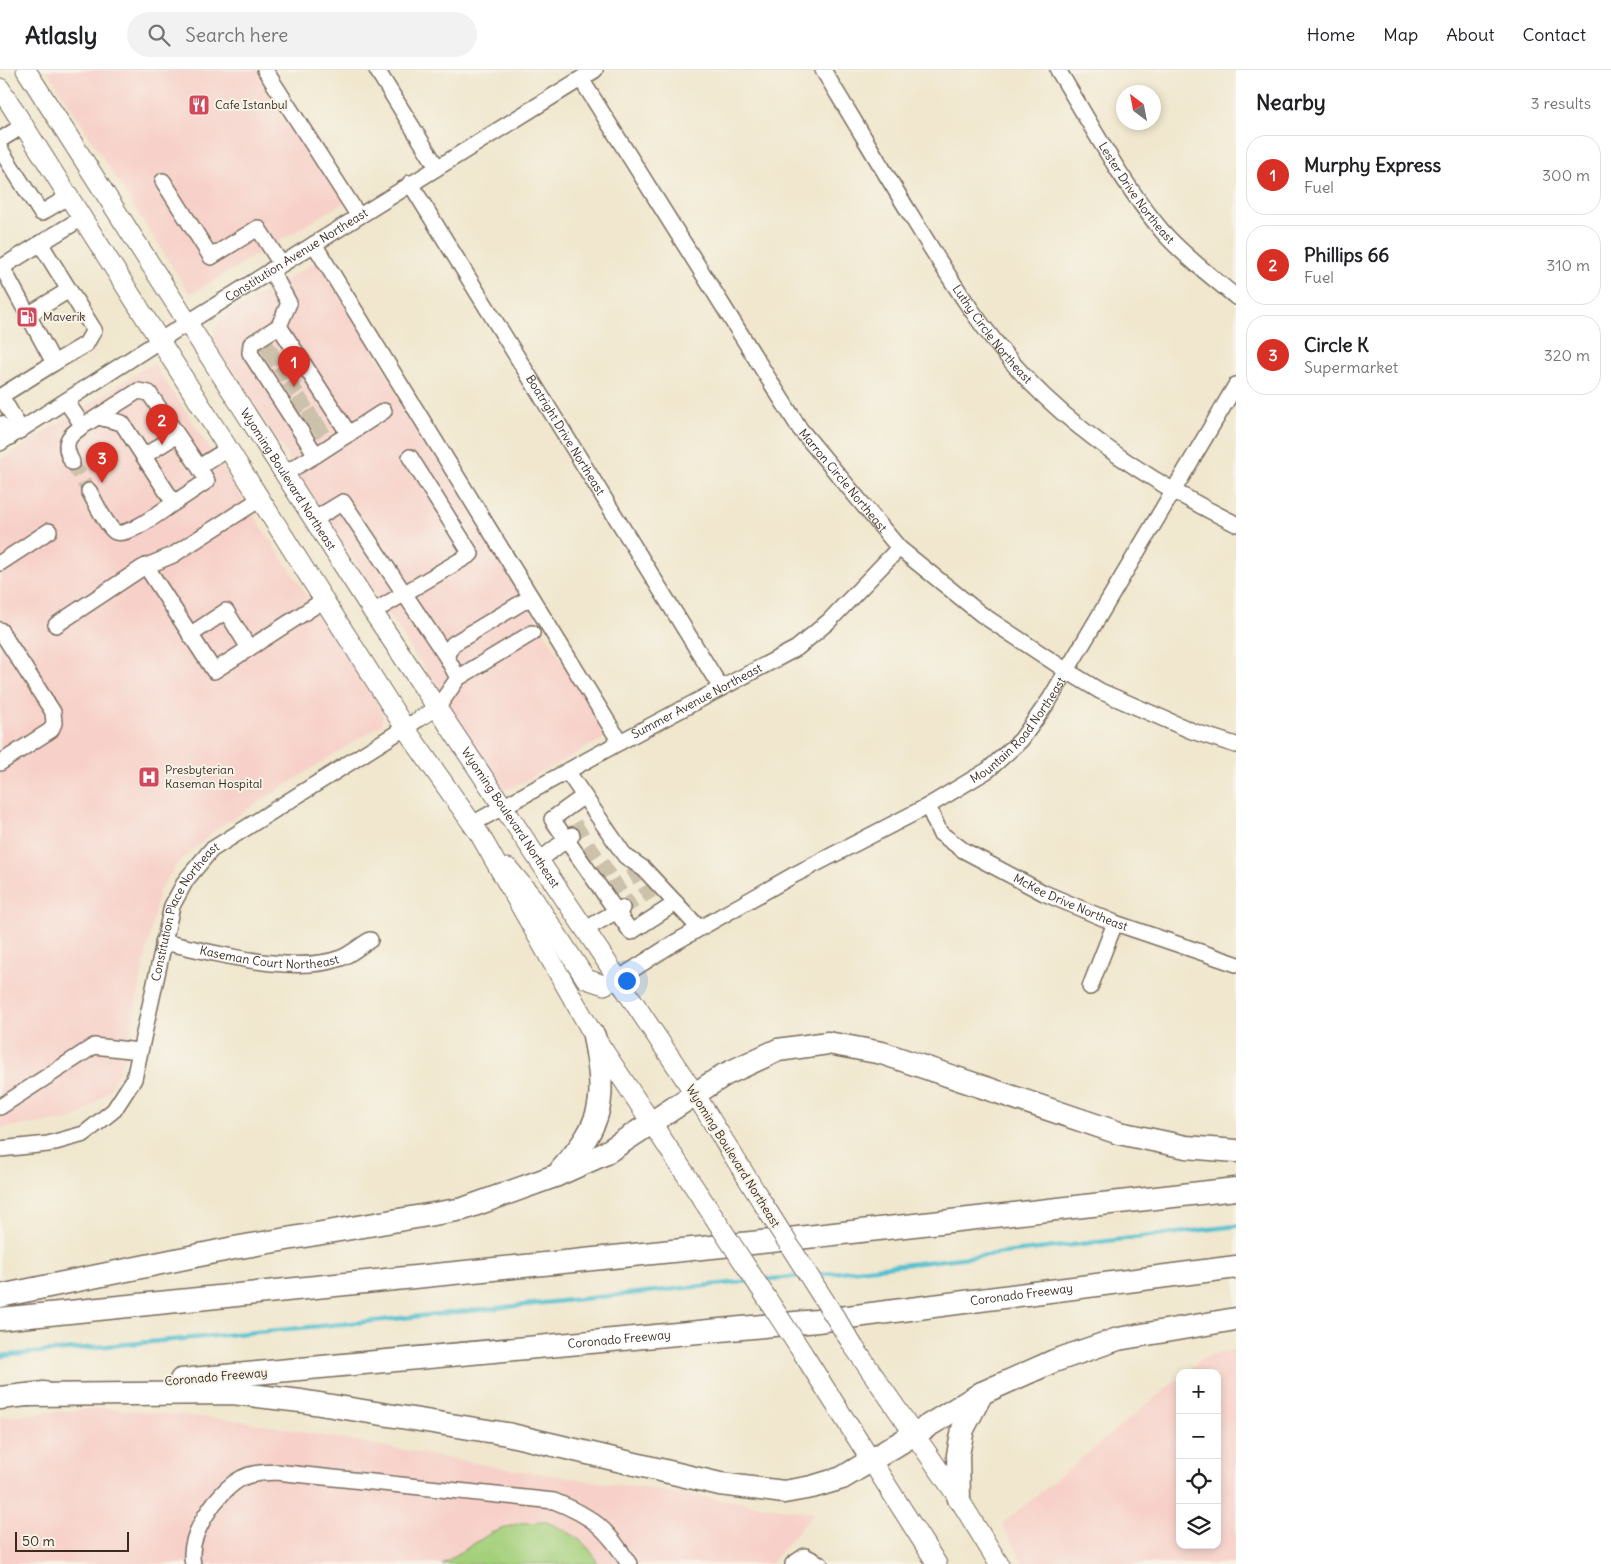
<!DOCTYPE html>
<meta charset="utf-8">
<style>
:root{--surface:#fff;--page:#f2f2f2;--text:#202124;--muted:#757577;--line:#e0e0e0;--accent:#d93025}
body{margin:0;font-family:Delius,sans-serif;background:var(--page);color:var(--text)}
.controls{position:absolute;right:15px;bottom:15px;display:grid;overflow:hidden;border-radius:10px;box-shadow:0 2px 8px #0003}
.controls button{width:45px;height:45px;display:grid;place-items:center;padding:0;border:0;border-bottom:1px solid var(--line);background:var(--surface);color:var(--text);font:25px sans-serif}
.compass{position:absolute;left:1116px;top:15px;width:45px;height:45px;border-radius:50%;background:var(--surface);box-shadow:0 2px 8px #0003;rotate:328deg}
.scale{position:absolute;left:15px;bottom:12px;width:114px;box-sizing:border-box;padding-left:5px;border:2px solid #3b2a1e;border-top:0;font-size:14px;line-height:18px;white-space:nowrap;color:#3b2a1e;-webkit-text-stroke:4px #f7f3e8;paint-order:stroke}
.you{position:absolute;left:626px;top:910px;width:18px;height:18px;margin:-12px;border:4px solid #fff;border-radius:50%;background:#1a73e8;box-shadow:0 0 0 8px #1a73e833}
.badge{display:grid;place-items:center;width:32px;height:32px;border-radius:50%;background:var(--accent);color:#fff;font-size:16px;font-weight:700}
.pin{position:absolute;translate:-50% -41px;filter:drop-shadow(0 1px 2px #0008)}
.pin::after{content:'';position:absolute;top:26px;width:18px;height:15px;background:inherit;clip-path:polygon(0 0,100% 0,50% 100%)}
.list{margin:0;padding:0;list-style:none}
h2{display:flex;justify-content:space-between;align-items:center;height:65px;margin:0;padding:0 20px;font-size:21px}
h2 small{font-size:16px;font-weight:400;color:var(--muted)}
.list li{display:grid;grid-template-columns:32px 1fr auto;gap:15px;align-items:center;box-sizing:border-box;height:80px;margin:0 10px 10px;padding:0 10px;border:1px solid var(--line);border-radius:20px}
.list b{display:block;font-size:19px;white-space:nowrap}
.list p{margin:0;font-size:16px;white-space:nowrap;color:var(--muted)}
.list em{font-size:16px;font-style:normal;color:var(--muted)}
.icon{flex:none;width:28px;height:28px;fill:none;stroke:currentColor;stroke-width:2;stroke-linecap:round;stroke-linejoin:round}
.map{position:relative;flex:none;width:1236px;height:1494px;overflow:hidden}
header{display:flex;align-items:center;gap:30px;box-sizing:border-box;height:70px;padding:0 25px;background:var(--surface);border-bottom:1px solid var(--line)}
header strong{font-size:24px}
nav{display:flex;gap:28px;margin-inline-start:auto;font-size:18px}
.search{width:350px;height:45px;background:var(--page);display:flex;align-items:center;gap:12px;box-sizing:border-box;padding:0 18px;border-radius:28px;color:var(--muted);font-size:19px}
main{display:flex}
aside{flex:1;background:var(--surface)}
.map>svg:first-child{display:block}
.built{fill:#f7d1c9}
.green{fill:#a4d07c;stroke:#707d4d}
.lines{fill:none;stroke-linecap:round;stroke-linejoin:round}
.stream{stroke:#55c0cf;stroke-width:4.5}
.minor-tunnel{stroke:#ccc1ab;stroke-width:15;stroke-dasharray:15 8;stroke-linecap:butt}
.minor-casing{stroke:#7a6c5c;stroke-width:18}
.major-casing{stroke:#7a6c5c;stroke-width:21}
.highway-casing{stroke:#7a6c5c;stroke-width:25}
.minor{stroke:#fff;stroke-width:15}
.major{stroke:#fff;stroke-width:19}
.highway{stroke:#fff;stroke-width:22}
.major-bridge-casing{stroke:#7a6c5c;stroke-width:21;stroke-linecap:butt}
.major-bridge{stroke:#fff;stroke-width:19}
.labels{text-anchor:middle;stroke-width:4;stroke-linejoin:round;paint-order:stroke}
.poi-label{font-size:12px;fill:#3b2a1e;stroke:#f7f3e8;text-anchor:start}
.street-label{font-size:12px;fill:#3b2a1e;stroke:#f7f3e8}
</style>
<header>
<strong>Atlasly</strong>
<div class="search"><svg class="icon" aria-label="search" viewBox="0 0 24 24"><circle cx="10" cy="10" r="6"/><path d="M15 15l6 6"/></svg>Search here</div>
<nav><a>Home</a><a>Map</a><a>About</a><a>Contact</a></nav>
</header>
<main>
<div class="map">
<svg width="1236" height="1494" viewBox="0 0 1236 1494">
<rect width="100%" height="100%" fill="#f7f3e8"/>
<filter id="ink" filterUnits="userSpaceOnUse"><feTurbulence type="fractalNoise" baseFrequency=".02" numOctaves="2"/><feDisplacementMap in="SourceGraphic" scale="10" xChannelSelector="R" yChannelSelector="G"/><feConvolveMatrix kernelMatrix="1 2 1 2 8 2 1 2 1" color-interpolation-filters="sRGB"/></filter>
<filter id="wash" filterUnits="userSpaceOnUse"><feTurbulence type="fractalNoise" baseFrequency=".0096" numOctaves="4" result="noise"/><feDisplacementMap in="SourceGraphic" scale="20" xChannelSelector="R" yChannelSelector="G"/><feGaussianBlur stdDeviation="1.12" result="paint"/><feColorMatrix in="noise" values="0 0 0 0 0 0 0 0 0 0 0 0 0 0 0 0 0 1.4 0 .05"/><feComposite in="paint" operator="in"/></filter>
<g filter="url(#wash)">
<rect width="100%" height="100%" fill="#f0e7ce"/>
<path class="built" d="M47 0H273L353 127 193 223H189Z
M318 190 608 666 510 719H503L498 714 216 275 214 267 217 255 222 248Z
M154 294 376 630 383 645 382 654 215 760 177 794 159 821 125 987 110 1019 88 1040 70 1050 0 1058V391L148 296Z
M1236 1279V1494H1024L1002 1454 1180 1307V1475H1217V1303H1185L1206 1286Z
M99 1338 237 1350 509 1399 814 1443 770 1494H0V1347Z"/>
<path class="green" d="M547 1452C568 1461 589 1472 598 1494H442L491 1463 519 1453Z"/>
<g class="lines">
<path class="stream" d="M815 1205 1236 1156
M761 1210 803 1206
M0 1286 374 1251 750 1211"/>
</g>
</g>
<g filter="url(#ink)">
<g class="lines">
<path class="minor-tunnel" d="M261 281 275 272
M267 291 282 282
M277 306 291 297
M287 322 301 312
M296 337 311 328
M305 351 320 342
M313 362 327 353
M72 392 89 421
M572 764 586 755
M586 785 600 775
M599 803 613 794
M610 820 640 802
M622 838 652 820"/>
<g class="minor-casing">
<g id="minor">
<path d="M265 0 358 145"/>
<path d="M377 0 437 97"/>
<path id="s1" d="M823 0C852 47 880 95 909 142 949 208 989 274 1045 327 1101 380 1167 420 1236 454"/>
<path id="s2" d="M1058 0C1091 54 1121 112 1162 161 1184 186 1211 206 1236 227"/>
<path id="s3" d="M581 9 800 359 899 478 981 544 1067 601 1100 621 1192 661 1236 675"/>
<path d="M0 70 24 55"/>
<path d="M0 79 41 143 68 127"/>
<path d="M163 111 211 187 258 158 281 194"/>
<path id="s4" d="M410 113 721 618"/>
<path d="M40 173 94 260 86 274 54 293"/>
<path d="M314 174 620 672"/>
<path d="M271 200 289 233 279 256 251 274 250 283 316 385 285 403"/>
<path d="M28 245 69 220"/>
<path d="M279 256 349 364"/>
<path d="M66 331 83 356 138 321 149 323 199 397 228 379"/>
<path d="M98 347 122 353 174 433 207 411 199 397"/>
<path d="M0 354 10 367"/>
<path d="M21 360 1 326 54 293 2 197 82 148"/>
<path id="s5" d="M0 373 187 253 595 0"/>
<path d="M316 385 384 341"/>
<path d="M144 386 177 365"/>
<path d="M72 392C62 374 67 366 83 356"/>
<path d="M89 421C95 431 105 454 114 461 125 470 163 440 174 433"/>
<path d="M315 449 343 432 446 586"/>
<path d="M0 493 49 461"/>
<path d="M146 496 214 601 324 530"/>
<path d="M373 542 471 484 410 387"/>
<path d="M56 555 142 498 173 485 260 429"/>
<path d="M0 560 53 642 54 653 51 660 0 693"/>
<path d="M190 565 226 541 249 578"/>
<path d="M458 608 446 586 453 574 531 527"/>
<path d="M567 701 625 786 644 799 699 858"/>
<path d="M584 726 552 749 631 862 676 833"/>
<path id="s6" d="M928 736 940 763 963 780 1044 823 1115 853 1236 894"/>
<path id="s7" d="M472 754 620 672 797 578 829 551 899 478"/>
<path d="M540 790 572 765"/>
<path d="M586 859 622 838"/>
<path id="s8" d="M163 872C213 882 292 906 341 888 351 884 361 875 370 870"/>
<path id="s9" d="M618 909 674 873 792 806 928 736 988 700 1021 670 1050 629 1236 315"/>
<path d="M1090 917 1115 853"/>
<path d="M0 1037 94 976 139 981"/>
<path id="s10" d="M0 1079 48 1074 84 1064 114 1040 134 1009 172 836 186 810 211 780 438 637 458 608 532 563"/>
<path d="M193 1494C186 1466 218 1420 242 1408 253 1402 264 1403 276 1402L554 1431C592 1446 607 1458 629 1494"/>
<path d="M793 1494 805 1486 820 1494"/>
</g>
</g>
<g class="major-casing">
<g id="major">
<path id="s11" d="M26 0 373 542 695 1024 762 1132"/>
<path d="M0 18 405 658 480 765 594 966 706 1135"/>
<path d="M508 798 533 828 586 909 604 915 618 909"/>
<path d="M854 1277 959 1429 999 1494"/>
<path d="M802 1282 937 1494"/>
</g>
</g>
<g class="highway-casing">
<g id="highway">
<path d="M561 1100C605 1051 606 1029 594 966"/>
<path d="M0 1226 234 1178 463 1139 555 1106 604 1084 724 1005 778 980 828 973 882 983 1119 1063 1186 1077 1236 1081"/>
<path d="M0 1249 771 1171 1236 1119"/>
<path id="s12" d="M181 1310 817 1251 1236 1197"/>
<path d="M29 1325 232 1323 301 1331 507 1364 720 1414 784 1422 812 1417 842 1408 982 1323 1054 1291 1118 1269 1236 1249"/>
<path d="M0 1328 44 1323"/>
<path d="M959 1429 958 1385 963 1359 982 1323"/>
</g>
</g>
<use href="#minor" class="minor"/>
<use href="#major" class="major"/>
<use href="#highway" class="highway"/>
<g class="major-bridge-casing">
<path id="major-bridge" d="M762 1132 854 1277
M706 1135 802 1282"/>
</g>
<use href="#major-bridge" class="major-bridge"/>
</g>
</g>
<defs>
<g id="restaurant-square" transform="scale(1.125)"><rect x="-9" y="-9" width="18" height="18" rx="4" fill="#d1495b" stroke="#f7f3e8"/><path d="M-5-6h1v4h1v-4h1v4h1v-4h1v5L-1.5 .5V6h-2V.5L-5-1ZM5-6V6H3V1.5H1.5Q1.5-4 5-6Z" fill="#fff"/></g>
<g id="fuel-square" transform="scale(1.125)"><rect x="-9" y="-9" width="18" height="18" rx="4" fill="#d1495b" stroke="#f7f3e8"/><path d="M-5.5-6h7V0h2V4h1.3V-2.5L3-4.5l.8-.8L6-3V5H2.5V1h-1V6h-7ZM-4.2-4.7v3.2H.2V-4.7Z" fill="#fff"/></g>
<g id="hospital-square" transform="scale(1.125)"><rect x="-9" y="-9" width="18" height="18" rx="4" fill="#d1495b" stroke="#f7f3e8"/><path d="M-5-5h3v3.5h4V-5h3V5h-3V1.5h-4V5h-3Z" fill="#fff"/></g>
</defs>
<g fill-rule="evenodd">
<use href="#restaurant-square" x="199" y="35"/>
<use href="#fuel-square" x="27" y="247"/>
<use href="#hospital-square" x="149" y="707"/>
</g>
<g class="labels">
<g class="poi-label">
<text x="215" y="39">Cafe Istanbul</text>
<text x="43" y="251">Maverik</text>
<text x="165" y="704">Presbyterian<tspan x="165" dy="14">Kaseman Hospital</tspan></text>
</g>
<g class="street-label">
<text dy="4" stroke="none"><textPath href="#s2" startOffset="146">Lester Drive Northeast</textPath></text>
<text dy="4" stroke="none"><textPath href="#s5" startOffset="351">Constitution Avenue Northeast</textPath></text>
<text dy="4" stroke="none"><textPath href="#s1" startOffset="314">Luthy Circle Northeast</textPath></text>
<text dy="4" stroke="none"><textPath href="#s4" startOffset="296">Boatright Drive Northeast</textPath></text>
<text dy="4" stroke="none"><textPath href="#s11" startOffset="486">Wyoming Boulevard Northeast</textPath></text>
<text dy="4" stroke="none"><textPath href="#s3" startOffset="480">Marron Circle Northeast</textPath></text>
<text dy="4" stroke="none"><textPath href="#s7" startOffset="256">Summer Avenue Northeast</textPath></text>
<text dy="4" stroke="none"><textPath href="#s9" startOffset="475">Mountain Road Northeast</textPath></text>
<text dy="4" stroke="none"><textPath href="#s11" startOffset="891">Wyoming Boulevard Northeast</textPath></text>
<text dy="4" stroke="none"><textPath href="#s6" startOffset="178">McKee Drive Northeast</textPath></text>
<text dy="4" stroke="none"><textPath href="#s10" startOffset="338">Constitution Place Northeast</textPath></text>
<text dy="4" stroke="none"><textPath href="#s8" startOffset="108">Kaseman Court Northeast</textPath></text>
<text transform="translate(733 1086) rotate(58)" y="4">Wyoming Boulevard Northeast</text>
<text dy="4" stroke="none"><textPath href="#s12" startOffset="845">Coronado Freeway</textPath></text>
<text dy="4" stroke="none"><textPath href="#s12" startOffset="440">Coronado Freeway</textPath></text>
<text transform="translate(216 1307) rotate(-5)" y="4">Coronado Freeway</text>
</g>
</g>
</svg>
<div class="controls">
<button>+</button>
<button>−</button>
<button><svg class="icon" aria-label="locate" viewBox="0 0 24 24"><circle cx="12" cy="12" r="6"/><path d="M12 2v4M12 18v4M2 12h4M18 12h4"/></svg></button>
<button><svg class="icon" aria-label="layers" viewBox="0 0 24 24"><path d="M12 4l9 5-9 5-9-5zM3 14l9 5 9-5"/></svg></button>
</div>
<svg class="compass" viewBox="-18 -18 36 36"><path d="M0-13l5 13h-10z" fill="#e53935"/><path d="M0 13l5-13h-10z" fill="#757577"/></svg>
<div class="scale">50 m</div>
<div class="you"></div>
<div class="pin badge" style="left:294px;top:317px">1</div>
<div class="pin badge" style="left:162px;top:375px">2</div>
<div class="pin badge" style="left:102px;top:413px">3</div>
</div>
<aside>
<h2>Nearby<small>3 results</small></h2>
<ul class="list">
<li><span class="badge">1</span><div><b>Murphy Express</b><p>Fuel</p></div><em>300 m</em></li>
<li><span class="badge">2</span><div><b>Phillips 66</b><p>Fuel</p></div><em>310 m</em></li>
<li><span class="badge">3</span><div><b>Circle K</b><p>Supermarket</p></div><em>320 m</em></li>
</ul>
</aside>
</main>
